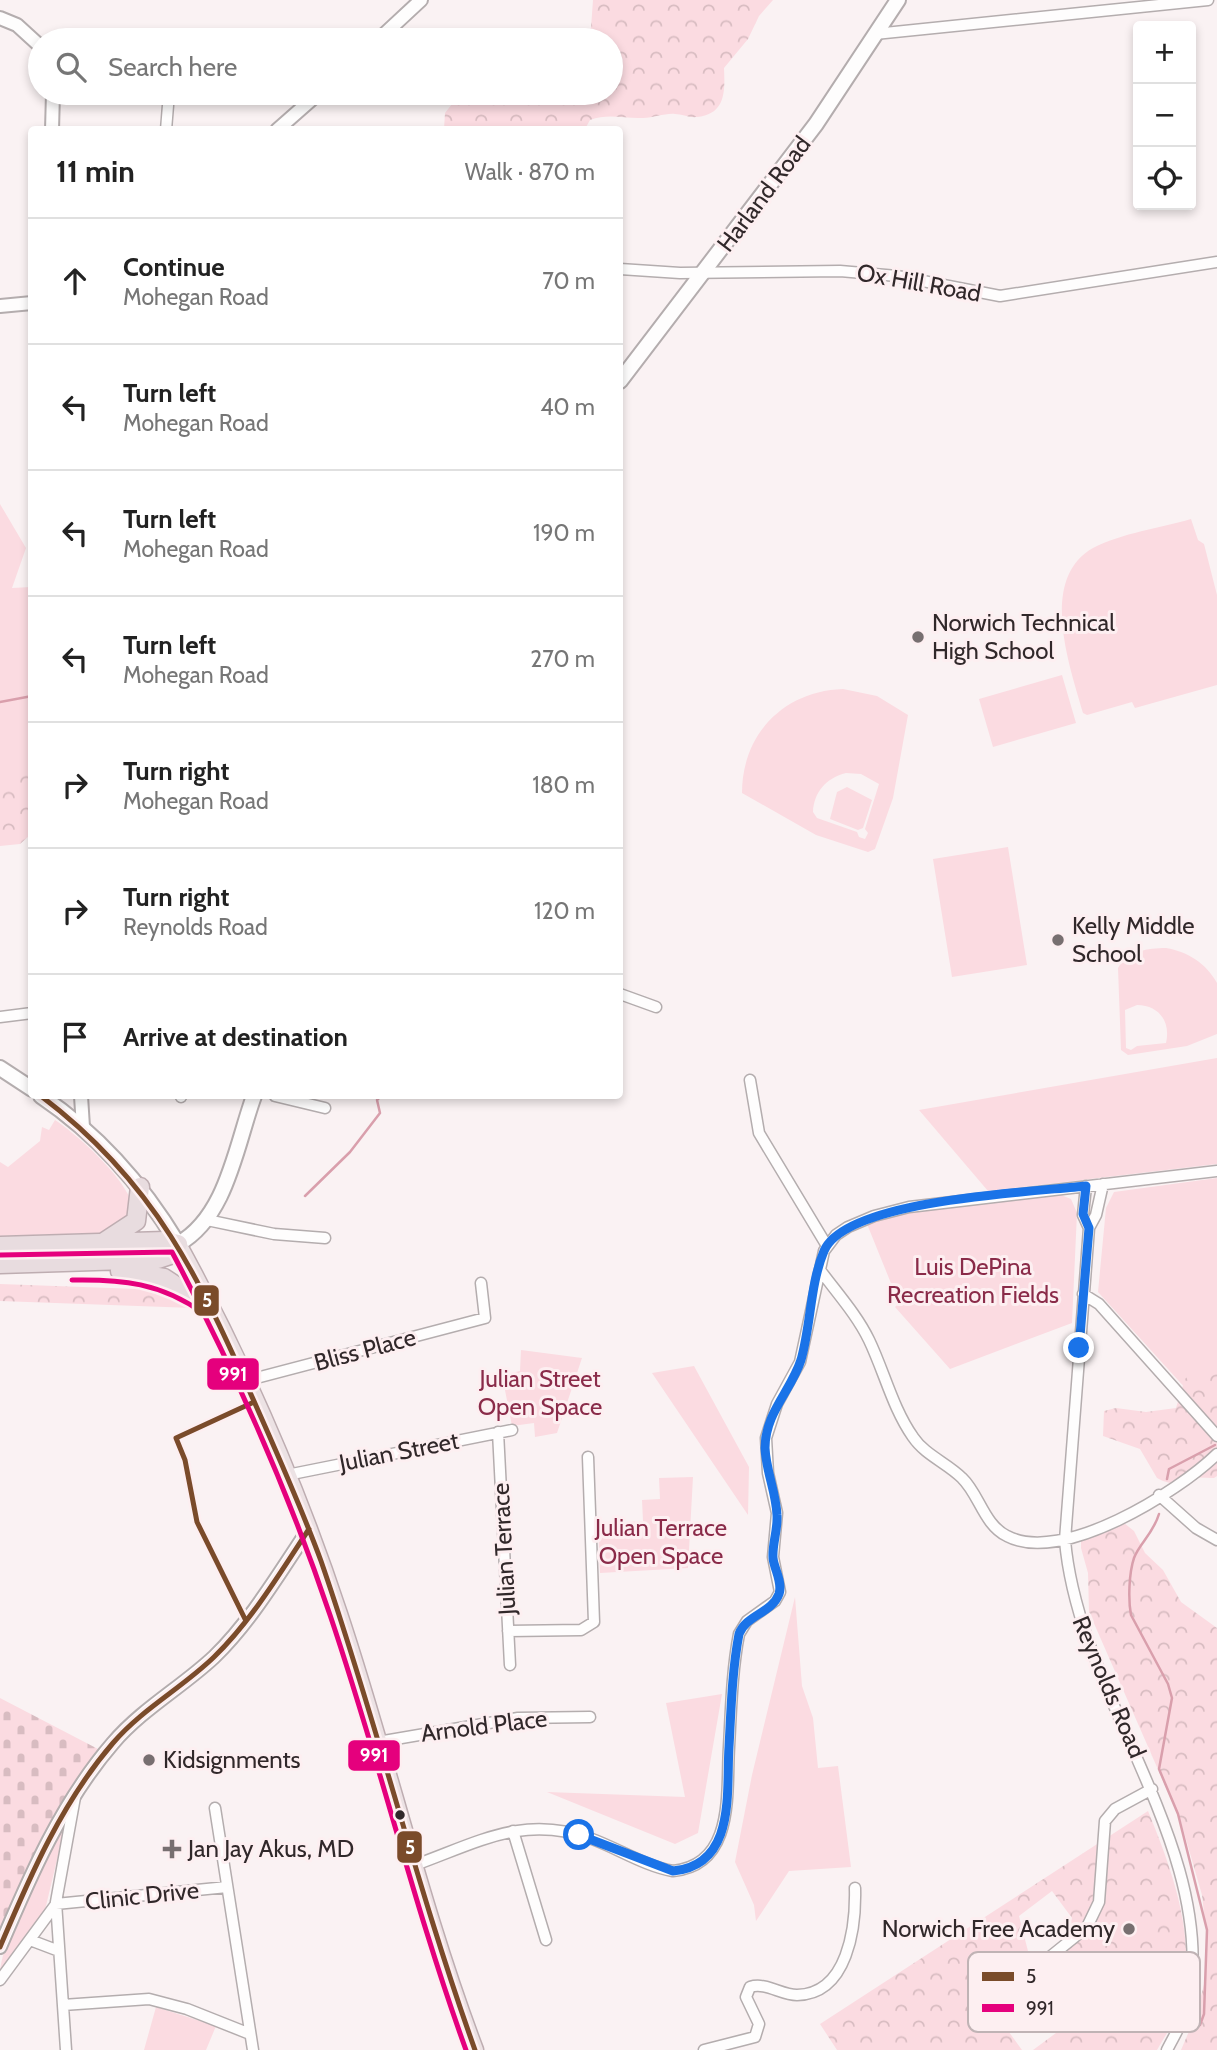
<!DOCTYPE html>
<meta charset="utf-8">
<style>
:root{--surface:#fff;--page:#f6f6f6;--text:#222;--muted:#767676;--line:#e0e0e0}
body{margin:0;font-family:Cabin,sans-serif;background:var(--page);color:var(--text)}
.controls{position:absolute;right:21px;top:21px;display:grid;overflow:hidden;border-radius:7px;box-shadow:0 4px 10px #0003}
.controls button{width:63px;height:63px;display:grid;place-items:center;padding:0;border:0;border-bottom:2px solid var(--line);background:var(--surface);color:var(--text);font:35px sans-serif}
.stop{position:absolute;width:21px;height:21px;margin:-16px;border:5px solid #1a73e8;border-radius:50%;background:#fff}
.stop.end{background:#1a73e8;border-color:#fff;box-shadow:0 2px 7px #0008}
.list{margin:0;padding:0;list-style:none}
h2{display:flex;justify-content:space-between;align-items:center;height:91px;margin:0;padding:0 28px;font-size:30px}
h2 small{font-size:23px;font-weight:400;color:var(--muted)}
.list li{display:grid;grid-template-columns:46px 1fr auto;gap:21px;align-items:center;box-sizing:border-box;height:126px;padding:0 28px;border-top:2px solid var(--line)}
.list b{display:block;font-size:26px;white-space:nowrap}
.list p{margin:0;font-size:23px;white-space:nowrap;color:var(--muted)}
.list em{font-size:23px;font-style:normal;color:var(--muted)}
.icon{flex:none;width:38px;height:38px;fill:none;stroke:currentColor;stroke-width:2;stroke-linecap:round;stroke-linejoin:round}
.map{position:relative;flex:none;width:1217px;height:2050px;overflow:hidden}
.search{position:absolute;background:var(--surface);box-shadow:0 4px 10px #0003;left:28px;top:28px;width:595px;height:77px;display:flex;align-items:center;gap:18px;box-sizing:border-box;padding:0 24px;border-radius:38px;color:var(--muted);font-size:26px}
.panel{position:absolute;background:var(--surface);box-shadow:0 4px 10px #0003;left:28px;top:126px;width:595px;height:973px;border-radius:7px}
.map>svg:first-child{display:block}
.green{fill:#fbdbe1;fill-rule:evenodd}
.forest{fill:url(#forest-crowns)}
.cemetery{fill:url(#cemetery-stones)}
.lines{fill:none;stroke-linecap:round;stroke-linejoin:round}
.stream{stroke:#d99fac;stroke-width:2.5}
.minor-casing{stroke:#b4adae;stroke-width:13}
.tertiary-casing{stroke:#b4adae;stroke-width:16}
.secondary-casing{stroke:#b4adae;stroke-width:18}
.trunk-casing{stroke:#beadb1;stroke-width:19}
.motorway-casing{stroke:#beadb1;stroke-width:21}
.minor{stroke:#fefdfd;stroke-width:10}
.tertiary{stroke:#fefdfd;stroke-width:12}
.secondary{stroke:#fefdfd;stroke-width:14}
.trunk{stroke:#ece2e4;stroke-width:16}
.motorway{stroke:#e8dcdf;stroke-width:18}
.bus-1-casing{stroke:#fdeff1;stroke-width:10}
.bus-2-casing{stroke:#fdeff1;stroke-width:10}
.bus-1{stroke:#7a4b2a;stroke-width:5}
.bus-2{stroke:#e5007d;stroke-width:5}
.route{stroke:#1a73e8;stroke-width:9}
.poi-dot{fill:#776f70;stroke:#fdeff1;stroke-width:2.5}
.bus-dot{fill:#31282a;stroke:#fdeff1;stroke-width:2.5}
.labels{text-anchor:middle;stroke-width:6;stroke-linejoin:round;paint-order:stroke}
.street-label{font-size:24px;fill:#31282a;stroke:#fdeff1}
.poi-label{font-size:24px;fill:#31282a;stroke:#fdeff1;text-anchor:start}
.park-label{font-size:24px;fill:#8a2b49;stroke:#fdeff1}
.key{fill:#fdeff1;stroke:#c0b3b5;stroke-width:2}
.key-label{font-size:19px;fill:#31282a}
.line-badge{stroke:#fdeff1;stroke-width:2.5}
.badge-label{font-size:19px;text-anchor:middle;font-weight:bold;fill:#fff}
</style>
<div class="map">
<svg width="1217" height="2050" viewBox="0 0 1217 2050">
<defs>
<pattern id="forest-crowns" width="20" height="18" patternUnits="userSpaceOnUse" patternTransform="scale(1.75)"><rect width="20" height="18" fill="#fbdbe1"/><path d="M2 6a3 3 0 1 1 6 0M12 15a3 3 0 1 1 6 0" fill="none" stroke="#d8bcc1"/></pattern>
<pattern id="cemetery-stones" width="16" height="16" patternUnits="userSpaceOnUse" patternTransform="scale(1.75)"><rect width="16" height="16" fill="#fbdbe1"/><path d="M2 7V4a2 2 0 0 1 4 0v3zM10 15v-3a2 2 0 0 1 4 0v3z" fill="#d8bcc1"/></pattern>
</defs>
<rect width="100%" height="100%" fill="#faf2f3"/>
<path class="green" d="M0 504 26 548 12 588 31 587V789L0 790Z
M1191 519 1198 540 1204 544 1217 595V685L1135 708 1132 702 1087 715 1083 713C1070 667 1038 579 1093 548 1122 533 1160 528 1191 519Z
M1062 675 1076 723 993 747 979 699Z
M843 689 877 696 908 715 893 798 875 849 868 852 816 835 742 793C742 734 784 691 843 689ZM846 773 861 774 879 784 865 829 868 833 865 839 859 837 857 832 817 818 813 812C814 792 826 778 846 773Z
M847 787 872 800 863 828 858 830 830 819 837 792Z
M1008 847 1027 965 952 977 933 859Z
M1166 948C1188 952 1206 963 1217 983V1034L1187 1046 1128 1055 1121 1050 1118 968C1128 951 1148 948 1166 948ZM1137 1005C1159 1005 1171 1022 1166 1043L1137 1046 1131 1050 1126 1048 1125 1010Z
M1217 1058V1164L988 1191 919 1110Z
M55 1120C79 1136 132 1183 134 1212L119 1227 100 1233 0 1236V1162L8 1167 40 1141 42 1127 49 1130Z
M1217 1178V1423L1098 1292 1106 1208 1114 1192Z
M1061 1195 1071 1199 1077 1213 1072 1323 950 1369 895 1307 899 1303 867 1224 907 1213Z
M521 1350 582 1358 557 1433 535 1437 534 1423 512 1426 502 1375 520 1371Z
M694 1366 749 1467 748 1515 652 1373Z
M693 1477 688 1568 600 1573 598 1524 643 1521 642 1500 660 1499 659 1478Z
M795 1597 802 1686 813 1718 818 1768 838 1766 851 1867 789 1871 756 1921 754 1905 735 1862 752 1775Z
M722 1694 698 1833 675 1844 547 1792 685 1797 666 1703Z
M66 1822 45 1910 0 1975C0 1943 46 1849 66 1822Z
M156 2007 216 2026 206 2050H144Z"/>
<path class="forest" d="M593 0H773L759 16 748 39 724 68C725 91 726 114 697 117 689 118 682 114 675 114 665 113 654 118 643 118 624 119 609 113 590 120L585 129H444L445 113 452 104 475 93H611V40H580L591 28Z
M31 769 29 836 20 844 0 846V774L22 776Z
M0 1284 166 1290 193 1308 0 1301Z
M1217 1370V1476L1214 1478 1181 1477 1170 1483 1163 1481 1157 1478 1140 1449 1103 1436 1104 1411 1116 1408 1146 1412 1176 1408 1185 1379 1190 1374Z
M1114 1515 1134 1531 1145 1553 1163 1570 1181 1602 1217 1628V2050H1181L1196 2015 1206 1977 1207 1939 1202 1895 1181 1822 1089 1612 1088 1573 1081 1548V1535Z
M1148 1811C1173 1872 1203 1952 1175 2017 1171 2028 1163 2039 1157 2050H1033L1083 2013 1052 1967 1072 1918 1052 1891 1019 1916 1029 1955 1031 1981 993 2010 1022 2050H837L820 2024Z"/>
<path class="cemetery" d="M0 1698 98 1749 50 1827 0 1929Z"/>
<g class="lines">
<path class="stream" d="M0 702 32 696
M305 1196 350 1152 380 1113 377 1100 381 1096
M1167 1479 1169 1469 1215 1445
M1159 1514C1153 1534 1139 1544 1134 1558 1129 1573 1128 1599 1131 1615L1168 1684 1172 1698 1159 1769 1178 1814 1207 1930 1204 2014 1200 2025 1190 2027"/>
<g class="minor-casing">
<path id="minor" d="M875 34 1208 0
M169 99 200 93
M166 130 169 93
M620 269 680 273 840 271 897 276 1000 296 1217 262
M620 994 656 1007
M0 1017 32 1013
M750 1080 759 1133 827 1246
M275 1096 325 1108
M181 1097V1096
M1103 1184 1096 1215 1089 1228 1065 1540C1078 1696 1217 1846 1189 2001 1185 2019 1175 2034 1167 2050
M1086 1186 1083 1215 1089 1228
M207 1220 274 1234 325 1238
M820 1270C837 1293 857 1315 869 1340 884 1371 893 1409 913 1437 925 1455 947 1463 962 1478 979 1494 984 1525 1007 1536 1062 1565 1178 1492 1217 1454
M1083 1294 1099 1304 1217 1436
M245 1381 485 1318 481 1283
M498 1432 510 1665
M287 1475 512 1430
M1159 1495 1196 1528 1217 1540
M508 1631 581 1630 594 1622 588 1457
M378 1742 518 1718 590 1717
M215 1808 253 2050
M513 1831 546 1940
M415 1865C479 1842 524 1814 592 1839 619 1849 645 1866 673 1871 736 1865 726 1790 729 1747 731 1710 732 1670 739 1634L747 1621 775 1601 780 1592 773 1557 777 1513 768 1473 766 1438 777 1404 800 1362 824 1251 836 1235 848 1227 874 1216 909 1207 1217 1171
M30 1940 59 1951
M0 1980 56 1904 227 1887
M999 1998 1087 1927 1099 1902 1105 1821 1115 1809 1152 1789
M63 2005 149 1999 187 2009 250 2034
M66 2050 56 1902 75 1797
M704 2050 755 2037 759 2024 746 1997 750 1987C766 1982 781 1995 797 1995 848 1994 856 1927 855 1888"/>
</g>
<g class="tertiary-casing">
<path id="tertiary" d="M0 18 17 25 40 46
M378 40 421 0
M52 130 53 93
M277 130 319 93
M0 306 32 303
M81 1096 83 1127
M0 1947C30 1876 62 1802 113 1743 142 1709 182 1687 214 1657 252 1620 279 1573 309 1529"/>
</g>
<g class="secondary-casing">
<path id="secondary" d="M620 381 816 124 898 0
M0 1068 32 1089
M41 1096C99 1135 142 1184 178 1244 227 1217 236 1145 254 1096"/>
</g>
<g class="trunk-casing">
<path id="trunk" d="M178 1244C242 1361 297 1487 339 1614 387 1758 421 1908 475 2050"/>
</g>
<g class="motorway-casing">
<path id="motorway" d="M104 1242 136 1221 140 1187
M0 1246 165 1241 178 1244 170 1255 158 1259 0 1264
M120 1271 164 1278 211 1309"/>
</g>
<use href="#minor" class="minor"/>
<use href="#tertiary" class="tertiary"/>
<use href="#secondary" class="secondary"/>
<use href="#trunk" class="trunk"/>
<use href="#motorway" class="motorway"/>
<g class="bus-1-casing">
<path id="bus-1" d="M41 1096C156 1183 200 1279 257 1408 279 1458 302 1509 321 1561 377 1722 417 1889 475 2050
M246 1621 197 1522 185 1460 176 1438 254 1402
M0 1947C30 1876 62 1802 113 1743 142 1709 182 1688 214 1657 252 1620 280 1573 309 1529"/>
</g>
<g class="bus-2-casing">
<path id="bus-2" d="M0 1255 172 1252C234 1369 288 1490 330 1615 379 1759 414 1907 466 2050
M72 1280C122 1279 161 1283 203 1313"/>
</g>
<use href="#bus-1" class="bus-1"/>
<use href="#bus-2" class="bus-2"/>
</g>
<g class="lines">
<path class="route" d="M579 1835 673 1871C737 1865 726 1790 729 1747 731 1710 732 1671 739 1634 746 1615 772 1613 779 1594 783 1582 774 1569 773 1558 772 1544 778 1530 777 1515 776 1492 766 1471 765 1448 765 1413 791 1391 801 1360 811 1325 810 1284 824 1251 846 1199 1033 1192 1086 1186L1083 1214 1089 1228 1079 1348"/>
</g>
<g class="poi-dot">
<circle cx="918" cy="637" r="7"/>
<circle cx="1058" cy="940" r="7"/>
<circle cx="149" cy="1760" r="7"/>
<path d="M168.5 1838.5h7v7h7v7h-7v7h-7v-7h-7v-7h7z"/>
<circle cx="1129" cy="1929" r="7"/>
</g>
<circle class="bus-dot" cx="400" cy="1815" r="6"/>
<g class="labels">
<g class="street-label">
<text transform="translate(764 194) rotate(-53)" y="8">Harland Road</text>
<text transform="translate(919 283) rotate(10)" y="8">Ox Hill Road</text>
<text transform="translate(365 1350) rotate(-15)" y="8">Bliss Place</text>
<text transform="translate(399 1452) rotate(-11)" y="8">Julian Street</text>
<text transform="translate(504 1549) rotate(-93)" y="8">Julian Terrace</text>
<text transform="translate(1109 1687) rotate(67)" y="8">Reynolds Road</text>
<text transform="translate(484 1726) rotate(-7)" y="8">Arnold Place</text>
<text transform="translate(142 1896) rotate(-6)" y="8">Clinic Drive</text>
</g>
<g class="poi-label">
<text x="932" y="631">Norwich Technical<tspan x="932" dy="28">High School</tspan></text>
<text x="1072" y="934">Kelly Middle<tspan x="1072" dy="28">School</tspan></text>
<text x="163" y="1768">Kidsignments</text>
<text x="188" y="1857">Jan Jay Akus, MD</text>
<text x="1115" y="1937" text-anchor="end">Norwich Free Academy</text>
</g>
<g class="park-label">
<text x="973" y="1275">Luis DePina<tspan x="973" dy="28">Recreation Fields</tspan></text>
<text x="540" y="1387">Julian Street<tspan x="540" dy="28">Open Space</tspan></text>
<text x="661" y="1536">Julian Terrace<tspan x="661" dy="28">Open Space</tspan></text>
</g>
</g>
<rect x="968" y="1952" width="232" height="80" rx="10" class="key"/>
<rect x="982" y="1972" width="32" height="9" fill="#7a4b2a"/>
<rect x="982" y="2004" width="32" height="8" fill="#e5007d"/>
<g class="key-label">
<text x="1026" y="1983">5</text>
<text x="1026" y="2015">991</text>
</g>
<g class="line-badge">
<rect x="193" y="1284" width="27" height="33" rx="7" fill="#7a4b2a"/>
<rect x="206" y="1357" width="54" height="34" rx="7" fill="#e5007d"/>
<rect x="347" y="1739" width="54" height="33" rx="7" fill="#e5007d"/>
<rect x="396" y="1830" width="27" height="34" rx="7" fill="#7a4b2a"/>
</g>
<g class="badge-label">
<text x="207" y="1307">5</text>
<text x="233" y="1381">991</text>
<text x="374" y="1762">991</text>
<text x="410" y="1854">5</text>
</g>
</svg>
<div class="controls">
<button>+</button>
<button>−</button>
<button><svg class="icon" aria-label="locate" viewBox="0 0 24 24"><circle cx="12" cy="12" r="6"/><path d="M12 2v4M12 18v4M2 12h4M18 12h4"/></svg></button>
</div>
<div class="stop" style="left:579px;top:1835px"></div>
<div class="stop end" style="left:1079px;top:1348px"></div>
<div class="search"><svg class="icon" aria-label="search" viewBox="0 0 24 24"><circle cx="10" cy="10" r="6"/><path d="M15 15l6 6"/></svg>Search here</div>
<section class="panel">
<h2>11 min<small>Walk · 870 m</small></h2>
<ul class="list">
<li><svg class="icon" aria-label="ahead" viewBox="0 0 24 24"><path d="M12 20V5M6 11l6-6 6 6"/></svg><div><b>Continue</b><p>Mohegan Road</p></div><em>70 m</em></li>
<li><svg class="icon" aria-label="left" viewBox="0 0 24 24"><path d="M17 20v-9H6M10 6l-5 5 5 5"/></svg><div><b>Turn left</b><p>Mohegan Road</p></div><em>40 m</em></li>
<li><svg class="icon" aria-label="left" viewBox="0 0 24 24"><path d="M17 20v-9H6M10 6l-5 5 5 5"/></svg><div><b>Turn left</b><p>Mohegan Road</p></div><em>190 m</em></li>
<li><svg class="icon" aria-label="left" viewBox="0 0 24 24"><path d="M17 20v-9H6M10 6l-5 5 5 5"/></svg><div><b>Turn left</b><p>Mohegan Road</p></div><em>270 m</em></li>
<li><svg class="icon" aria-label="right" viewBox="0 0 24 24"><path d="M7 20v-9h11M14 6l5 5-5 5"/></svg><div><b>Turn right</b><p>Mohegan Road</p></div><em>180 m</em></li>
<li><svg class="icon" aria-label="right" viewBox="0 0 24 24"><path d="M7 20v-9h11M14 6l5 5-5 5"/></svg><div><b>Turn right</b><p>Reynolds Road</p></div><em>120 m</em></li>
<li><svg class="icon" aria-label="arrive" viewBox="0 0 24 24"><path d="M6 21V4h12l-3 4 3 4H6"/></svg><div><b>Arrive at destination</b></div></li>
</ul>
</section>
</div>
